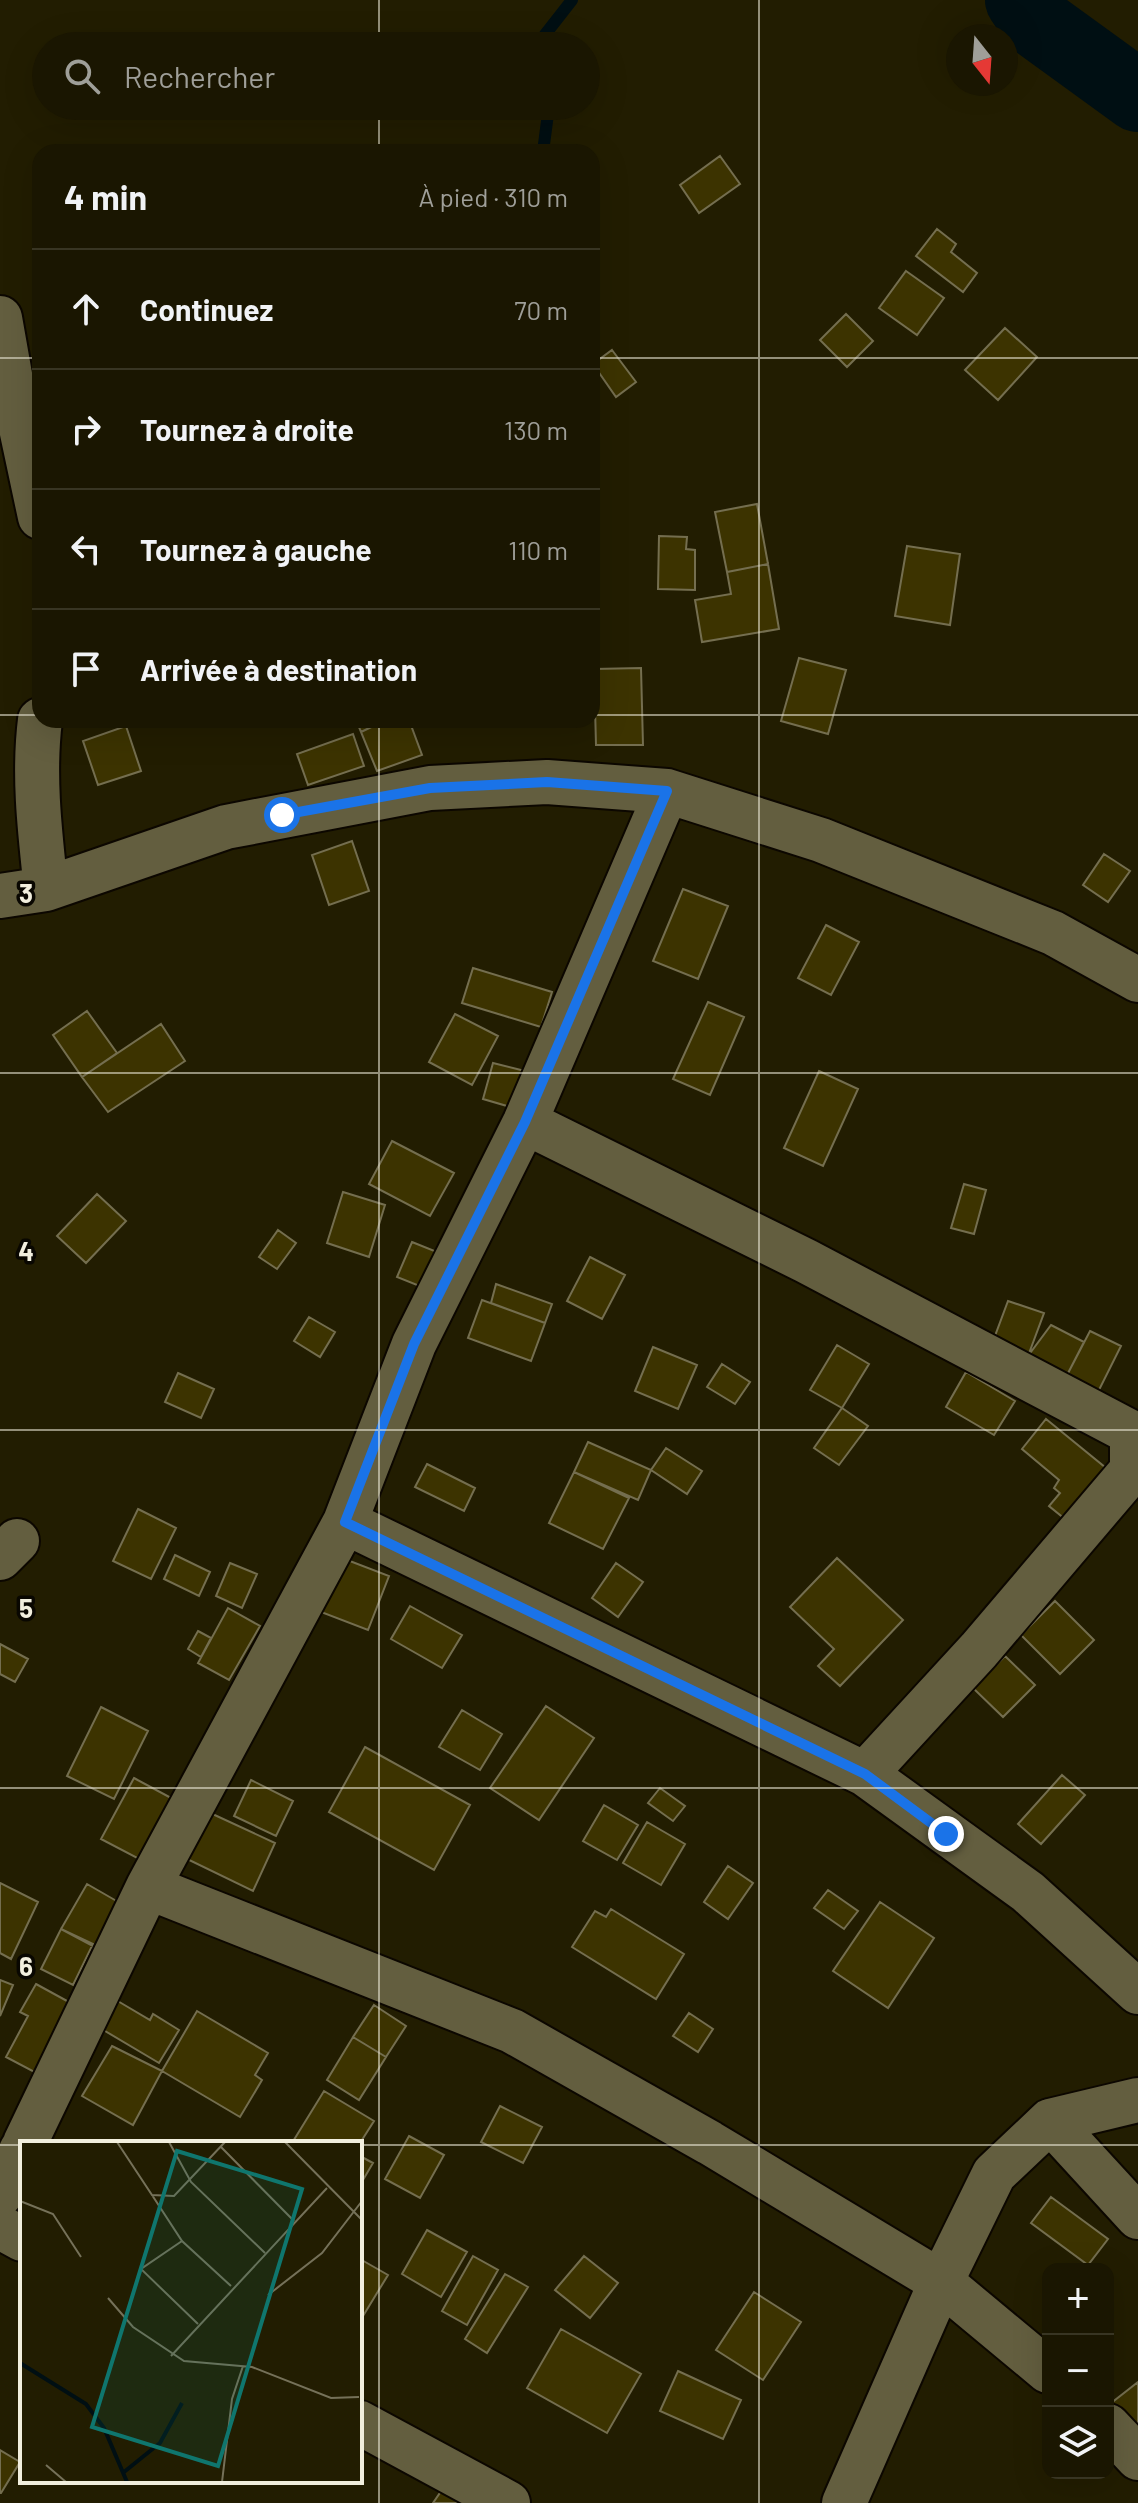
<!DOCTYPE html>
<html lang="fr">
<meta charset="utf-8">
<style>
:root{--surface:#1a1601;--page:#231f0b;--text:#f1f3f6;--muted:#9f9f99;--line:#383523}
body{margin:0;font-family:Barlow,sans-serif;background:var(--page);color:var(--text)}
.controls{position:absolute;right:24px;bottom:24px;display:grid;overflow:hidden;border-radius:16px;box-shadow:0 8px 32px #0002}
.controls button{width:72px;height:72px;display:grid;place-items:center;padding:0;border:0;border-bottom:2px solid var(--line);background:var(--surface);color:var(--text);font:40px sans-serif}
.compass{position:absolute;left:946px;top:24px;width:72px;height:72px;border-radius:50%;background:var(--surface);box-shadow:0 8px 32px #0002;rotate:163deg}
.stop{position:absolute;width:24px;height:24px;margin:-18px;border:6px solid #1a73e8;border-radius:50%;background:#fff}
.stop.end{background:#1a73e8;border-color:#fff;box-shadow:0 2px 8px #0008}
.list{margin:0;padding:0;list-style:none}
h2{display:flex;justify-content:space-between;align-items:center;height:104px;margin:0;padding:0 32px;font-size:34px}
h2 small{font-size:26px;font-weight:400;color:var(--muted)}
.list li{display:grid;grid-template-columns:52px 1fr auto;gap:24px;align-items:center;box-sizing:border-box;height:120px;padding:0 32px;border-top:2px solid var(--line)}
.list b{display:block;font-size:30px;white-space:nowrap}
.list em{font-size:26px;font-style:normal;color:var(--muted)}
.icon{flex:none;width:44px;height:44px;fill:none;stroke:currentColor;stroke-width:2;stroke-linecap:round;stroke-linejoin:round}
.map{position:relative;flex:none;width:1138px;height:2503px;overflow:hidden}
.search{position:absolute;background:var(--surface);box-shadow:0 8px 32px #0002;left:32px;top:32px;width:568px;height:88px;display:flex;align-items:center;gap:20px;box-sizing:border-box;padding:0 28px;border-radius:44px;color:var(--muted);font-size:30px}
.panel{position:absolute;background:var(--surface);box-shadow:0 8px 32px #0002;left:32px;top:144px;width:568px;height:584px;border-radius:24px}
.map>svg:first-child{display:block}
.lines{fill:none;stroke-linecap:round;stroke-linejoin:round}
.stream{stroke:#000f13;stroke-width:12}
.river{stroke:#000f13;stroke-width:72}
.building{fill:#3c3300;stroke:#746e4f;stroke-width:2}
.minor-casing{stroke:#0c0700;stroke-width:48}
.minor{stroke:#635e3f;stroke-width:44}
.route{stroke:#1a73e8;stroke-width:10}
.grid{fill:none;stroke:#f2efde;stroke-width:2;stroke-opacity:0.55}
.inset-river{fill:none;stroke:#000f13;stroke-width:4}
.inset-road{fill:none;stroke:#757159;stroke-width:2}
.view{fill:#0f766e;fill-opacity:0.15;stroke:#0f766e;stroke-width:4}
.inset-edge{fill:none;stroke:#f2efde;stroke-width:4}
.grid-label{font-size:26px;text-anchor:middle;font-weight:bold;fill:#f2efde;stroke:#090701;stroke-width:7;stroke-linejoin:round;paint-order:stroke}
</style>
<div class="map">
<svg width="1138" height="2503" viewBox="0 0 1138 2503">
<rect width="100%" height="100%" fill="#221d01"/>
<g class="lines">
<path class="stream" d="M540 46V41L572 0
M543 152 549 106"/>
<path class="river" d="M1021 0 1036 22 1138 96"/>
</g>
<path class="building" d="M720 156 740 184 699 213 680 185Z
M937 229 956 244 951 252 977 273 963 292 916 256Z
M906 271 944 298 917 335 879 308Z
M846 314 873 341 847 367 820 340Z
M1005 328 1037 357 998 400 965 370Z
M612 350 636 382 616 397 593 364Z
M757 504 768 564 727 572 715 512Z
M659 536 687 537 686 549 695 550V590L658 589Z
M907 546 960 554 950 625 895 616Z
M768 564 779 629 702 642 695 600 731 594 727 572Z
M799 658 846 670 828 734 781 721Z
M641 668 643 745H596L594 669Z
M356 720H386L361 732Z
M386 720H409L422 755 377 771 361 732Z
M126 726 141 771 98 785 83 741Z
M353 734 364 766 308 785 297 754Z
M352 841 369 891 329 905 312 855Z
M1104 854 1130 871 1108 902 1083 885Z
M683 889 728 906 698 979 653 961Z
M826 925 859 942 831 995 798 978Z
M473 968 552 992 541 1027 462 1003Z
M708 1002 744 1017 710 1095 673 1079Z
M87 1011 117 1053 82 1077 53 1035Z
M455 1014 498 1036 472 1085 429 1062Z
M161 1024 185 1061 108 1112 82 1077Z
M493 1063 525 1071 514 1108 483 1099Z
M819 1071 858 1089 823 1166 784 1148Z
M392 1141 454 1173 430 1216 369 1184Z
M964 1184 986 1190 974 1234 951 1228Z
M343 1192 385 1205 369 1257 327 1243Z
M97 1194 126 1221 86 1263 57 1236Z
M278 1230 296 1243 277 1269 259 1257Z
M412 1242 442 1254 427 1289 397 1277Z
M590 1257 625 1275 602 1319 567 1301Z
M496 1284 552 1304 545 1323 491 1303Z
M482 1300 545 1323 531 1361 468 1338Z
M1008 1301 1044 1313 1028 1356 992 1344Z
M309 1317 335 1332 320 1357 294 1341Z
M1051 1325 1084 1342 1065 1379 1028 1356Z
M1090 1331 1121 1346 1097 1394 1065 1379Z
M837 1345 869 1364 842 1408 810 1390Z
M653 1347 697 1365 678 1409 635 1391Z
M722 1364 750 1382 735 1404 707 1387Z
M966 1372 1015 1401 994 1435 946 1407Z
M178 1373 214 1389 201 1418 165 1402Z
M842 1408 868 1426 839 1465 814 1448Z
M1046 1419 1106 1468 1065 1519 1049 1506 1060 1493 1054 1488 1059 1480 1022 1449Z
M588 1442 651 1470 638 1500 574 1472Z
M666 1448 702 1471 687 1494 651 1470Z
M427 1464 475 1488 464 1511 415 1487Z
M574 1472 629 1498 603 1549 549 1523Z
M138 1509 176 1528 151 1579 113 1561Z
M175 1555 210 1572 199 1596 164 1579Z
M342 1558 389 1576 368 1630 321 1612Z
M837 1558 903 1620 840 1686 818 1666 834 1649 790 1607Z
M230 1563 257 1574 242 1608 216 1596Z
M616 1563 643 1582 618 1617 592 1598Z
M1055 1601 1094 1640 1060 1674 1021 1635Z
M410 1606 462 1635 442 1668 391 1639Z
M228 1608 260 1626 229 1680 198 1663Z
M198 1631 211 1638 201 1657 188 1649Z
M0 1644 28 1659 15 1682 0 1674Z
M1005 1656 1035 1685 1003 1717 973 1688Z
M546 1706 594 1738 539 1820 490 1788Z
M101 1707 148 1731 114 1799 67 1776Z
M462 1710 502 1734 480 1770 439 1747Z
M365 1747 470 1805 434 1870 329 1812Z
M1062 1775 1085 1795 1041 1844 1018 1824Z
M134 1778 173 1799 141 1860 101 1839Z
M251 1780 293 1801 276 1836 234 1816Z
M660 1788 685 1806 673 1821 648 1803Z
M604 1805 638 1825 617 1860 583 1841Z
M206 1811 275 1843 253 1891 183 1857Z
M647 1822 685 1844 661 1885 623 1863Z
M728 1866 753 1883 728 1919 704 1902Z
M0 1883 38 1902 11 1959 0 1953Z
M87 1884 127 1907 102 1951 61 1929Z
M828 1890 858 1911 844 1929 814 1908Z
M880 1902 934 1938 888 2008 833 1971Z
M611 1909 684 1954 656 1999 572 1947 595 1911 606 1917Z
M61 1929 93 1944 73 1985 41 1969Z
M0 1980 13 1985 0 2016Z
M36 1984 78 2007 40 2075 6 2057 28 2016 20 2012Z
M116 2000 150 2020 153 2014 179 2030 159 2063 100 2028Z
M374 2005 406 2026 386 2057 353 2037Z
M197 2011 268 2053 255 2075 262 2080 240 2117 162 2071Z
M689 2013 713 2029 698 2052 673 2036Z
M353 2037 386 2057 359 2100 327 2080Z
M112 2046 162 2071 133 2125 82 2096Z
M324 2091 374 2121 360 2143H292Z
M500 2106 542 2127 523 2163 481 2142Z
M409 2136 444 2155 420 2198 385 2179Z
M360 2156 373 2163 360 2185Z
M1051 2197 1108 2239 1088 2265 1031 2223Z
M427 2230 467 2252 441 2297 402 2274Z
M473 2256 498 2270 467 2325 442 2311Z
M584 2256 618 2283 590 2318 555 2290Z
M360 2259 388 2275 360 2321Z
M505 2274 528 2287 487 2353 465 2339Z
M754 2292 801 2322 763 2380 716 2350Z
M561 2329 641 2374 607 2433 527 2388Z
M678 2371 741 2400 723 2439 660 2411Z
M1138 2382V2438L1110 2404Z
M0 2450 20 2462 1 2493H0Z
M446 2484 472 2503H433Z"/>
<g class="lines">
<g class="minor-casing">
<path id="minor" d="M0 318 12 386 40 517
M40 720C33 776 40 833 46 889
M0 896 46 889 226 827 430 788 547 782 667 791 821 840 1053 933 1138 980
M525 1122 806 1261 1132 1433V1470L979 1650 865 1774
M345 1522 865 1774 1028 1892 1138 1992
M0 1558 17 1541
M148 1887 512 2031 710 2143 941 2282 1048 2371
M1050 2121 1138 2217
M25 2143 148 1887 345 1522 414 1344 525 1122 667 791
M0 2195 22 2149
M0 2227 22 2239
M360 2423 508 2503
M1108 2426 1138 2458
M844 2503 941 2282 994 2174 1050 2121 1138 2100"/>
</g>
<use href="#minor" class="minor"/>
</g>
<g class="lines">
<path class="route" d="M282 815 430 788 547 782 667 791 525 1122 414 1344 345 1522 865 1774 946 1834"/>
</g>
<path class="grid" d="M379 0V46M759 0V2503M379 106V152M0 358H40M592 358H1138M0 715H40M592 715H1138M379 720V2503M0 1073H1138M0 1430H1138M0 1788H1138M0 2145H22M360 2145H1138"/>
<g transform="translate(20 2141)">
<rect width="342" height="342" fill="#221d01"/>
<path class="inset-river" d="M0 222 66 263 84 287 107 341M104 331 140 302 162 262"/>
<path class="inset-road" d="M97 1 132 54 154 55 205 1M149 1 171 41 245 112M265 1 342 79M201 6 274 80M132 54 162 100 211 145M0 60 33 73 61 116M162 100 121 128 178 183M248 154 302 112 342 60M88 157 113 186 164 220 232 226 311 257 339 256M151 215 307 47M26 324 46 341M202 341 212 258 223 225"/>
<path class="view" d="M157 10 282 48 198 325 72 286Z"/>
<rect width="342" height="342" class="inset-edge"/>
</g>
<g class="grid-label">
<text x="26" y="903">3</text>
<text x="26" y="1261">4</text>
<text x="26" y="1618">5</text>
<text x="26" y="1976">6</text>
</g>
</svg>
<div class="controls">
<button>+</button>
<button>−</button>
<button><svg class="icon" aria-label="layers" viewBox="0 0 24 24"><path d="M12 4l9 5-9 5-9-5zM3 14l9 5 9-5"/></svg></button>
</div>
<svg class="compass" viewBox="-18 -18 36 36"><path d="M0-13l5 13h-10z" fill="#e53935"/><path d="M0 13l5-13h-10z" fill="#9f9f99"/></svg>
<div class="stop" style="left:282px;top:815px"></div>
<div class="stop end" style="left:946px;top:1834px"></div>
<div class="search"><svg class="icon" aria-label="search" viewBox="0 0 24 24"><circle cx="10" cy="10" r="6"/><path d="M15 15l6 6"/></svg>Rechercher</div>
<section class="panel">
<h2>4 min<small>À pied · 310 m</small></h2>
<ul class="list">
<li><svg class="icon" aria-label="ahead" viewBox="0 0 24 24"><path d="M12 20V5M6 11l6-6 6 6"/></svg><div><b>Continuez</b></div><em>70 m</em></li>
<li><svg class="icon" aria-label="right" viewBox="0 0 24 24"><path d="M7 20v-9h11M14 6l5 5-5 5"/></svg><div><b>Tournez à droite</b></div><em>130 m</em></li>
<li><svg class="icon" aria-label="left" viewBox="0 0 24 24"><path d="M17 20v-9H6M10 6l-5 5 5 5"/></svg><div><b>Tournez à gauche</b></div><em>110 m</em></li>
<li><svg class="icon" aria-label="arrive" viewBox="0 0 24 24"><path d="M6 21V4h12l-3 4 3 4H6"/></svg><div><b>Arrivée à destination</b></div></li>
</ul>
</section>
</div>
